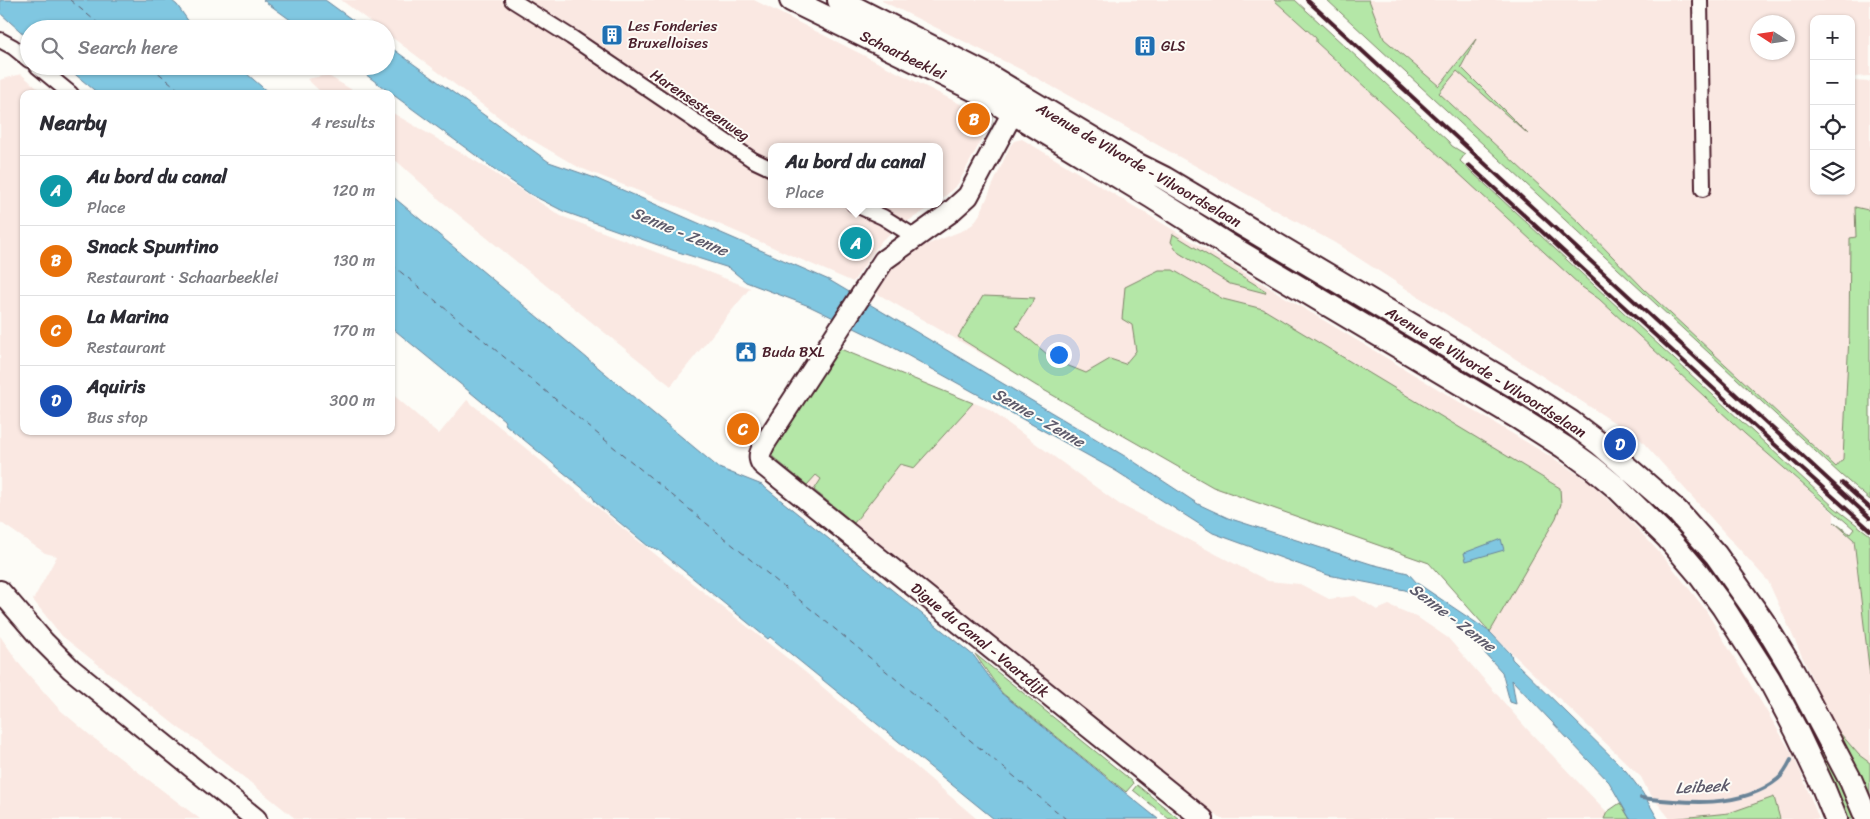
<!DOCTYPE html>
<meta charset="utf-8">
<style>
:root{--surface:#fff;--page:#f2f2f3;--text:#2b2b33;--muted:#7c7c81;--line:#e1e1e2;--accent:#7c3aed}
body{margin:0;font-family:Sriracha,sans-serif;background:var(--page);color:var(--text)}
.controls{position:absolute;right:15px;top:15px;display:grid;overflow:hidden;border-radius:10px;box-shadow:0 1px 4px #0004}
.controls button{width:45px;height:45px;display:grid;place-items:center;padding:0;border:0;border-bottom:1px solid var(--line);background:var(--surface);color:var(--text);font:25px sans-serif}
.compass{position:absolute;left:1750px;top:15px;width:45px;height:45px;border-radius:50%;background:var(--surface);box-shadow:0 1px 4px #0004;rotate:282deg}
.you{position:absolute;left:1058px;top:354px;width:18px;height:18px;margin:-12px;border:4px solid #fff;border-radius:50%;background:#1a73e8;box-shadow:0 0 0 8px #1a73e833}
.badge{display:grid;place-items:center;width:32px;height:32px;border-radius:50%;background:var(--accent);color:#fff;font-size:16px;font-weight:700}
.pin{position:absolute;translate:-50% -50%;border:2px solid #fff;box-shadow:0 1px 5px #0006}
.popup{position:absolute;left:768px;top:143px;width:175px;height:65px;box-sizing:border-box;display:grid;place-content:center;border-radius:10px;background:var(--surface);filter:drop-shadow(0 1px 4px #0005);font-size:16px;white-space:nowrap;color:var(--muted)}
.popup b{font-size:19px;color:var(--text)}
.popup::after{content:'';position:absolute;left:50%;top:100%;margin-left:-10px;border:10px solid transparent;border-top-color:var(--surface)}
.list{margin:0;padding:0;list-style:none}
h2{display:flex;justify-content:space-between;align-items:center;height:65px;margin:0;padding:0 20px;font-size:21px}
h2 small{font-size:16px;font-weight:400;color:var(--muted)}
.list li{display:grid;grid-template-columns:32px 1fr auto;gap:15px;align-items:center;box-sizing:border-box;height:70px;padding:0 20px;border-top:1px solid var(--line)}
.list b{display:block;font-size:19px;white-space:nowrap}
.list p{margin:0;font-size:16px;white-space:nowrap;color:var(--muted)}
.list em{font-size:16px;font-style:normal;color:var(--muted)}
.icon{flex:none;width:28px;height:28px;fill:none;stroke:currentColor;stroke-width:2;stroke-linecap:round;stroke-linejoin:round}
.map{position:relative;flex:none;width:1870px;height:819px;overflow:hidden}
.search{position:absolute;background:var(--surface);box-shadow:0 1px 4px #0004;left:20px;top:20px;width:375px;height:55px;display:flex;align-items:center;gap:12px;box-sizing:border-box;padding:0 18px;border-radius:28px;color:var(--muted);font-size:19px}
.panel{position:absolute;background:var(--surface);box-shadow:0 1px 4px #0004;left:20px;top:90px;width:375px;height:345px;border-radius:10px}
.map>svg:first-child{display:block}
.built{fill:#fae8e2;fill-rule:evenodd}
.green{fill:#b4e7a7;stroke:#7f8369}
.water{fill:#80c7e1;stroke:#6a8498}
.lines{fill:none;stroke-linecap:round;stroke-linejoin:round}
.stream{stroke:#6a8498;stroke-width:4}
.ferry{stroke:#5d5a6b;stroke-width:1;stroke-dasharray:6 5;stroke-linecap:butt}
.street-casing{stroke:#4a1f2b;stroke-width:18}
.secondary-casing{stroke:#4a1f2b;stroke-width:24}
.primary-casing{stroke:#4a1f2b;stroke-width:26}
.street{stroke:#fdfcf7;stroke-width:14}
.secondary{stroke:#fdfcf7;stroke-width:20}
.primary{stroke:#fdfcf7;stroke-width:22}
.rail{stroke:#4a1f2b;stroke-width:4}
.labels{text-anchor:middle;stroke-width:4;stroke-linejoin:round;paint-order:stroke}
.poi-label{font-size:15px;fill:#4a1f2b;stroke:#fdfcf7;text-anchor:start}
.street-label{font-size:15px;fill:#4a1f2b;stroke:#fdfcf7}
.water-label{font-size:16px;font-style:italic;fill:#5d5a6b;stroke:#fdfcf7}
</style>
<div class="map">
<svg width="1870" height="819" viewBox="0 0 1870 819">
<rect width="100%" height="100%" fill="#fdfcf7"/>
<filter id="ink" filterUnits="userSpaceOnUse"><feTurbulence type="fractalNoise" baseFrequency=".02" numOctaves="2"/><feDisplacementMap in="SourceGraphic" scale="10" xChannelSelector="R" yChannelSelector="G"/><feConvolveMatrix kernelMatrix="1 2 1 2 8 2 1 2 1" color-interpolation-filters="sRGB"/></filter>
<g filter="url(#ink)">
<path class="built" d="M341 0H754L988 118 984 135 958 184 940 201V147H772V204H936L908 221 882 240 853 282 684 209 578 167 520 133 386 33V29H380Z
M880 0H1274L1316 38V42L1582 286 1599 299 1745 434 1834 513V522L1854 540 1870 676V763L1859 755 1833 725 1768 581 1640 439 1335 243 1024 71Z
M1327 0H1870V76L1854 77V81L1870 82V204L1869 210 1855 207 1857 237 1850 238 1849 335 1843 459 1836 467 1644 289 1580 223 1453 107 1449 112ZM1814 19H1851V191H1814ZM1758 22H1788V52H1758Z
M21 74 44 94H24V431H391V393L439 434 467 400 636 539 805 672 977 819H296L197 740 180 729 62 636 33 600 57 556 45 553 0 522V80Z
M327 75 359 94H323L307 79Z
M391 112 477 162 561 216 750 288 671 386 440 200 391 156Z
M1022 139 1553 458 1590 482 1624 514 1668 562 1705 609 1790 750 1801 773 1819 819H1670L1648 791 1641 777 1490 632 1429 563 1214 488 871 290 891 264 913 250 964 230 973 224 980 214 1010 146 1014 141Z
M838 348 987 408 1119 504 1268 581 1300 584 1329 599 1355 596 1377 610 1389 605 1417 617 1448 638 1527 729 1607 812 1629 819H1221L773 457 771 455Z
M0 636 21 666 59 709 91 736 200 819H0Z"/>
<path class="green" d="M1274 0H1295L1448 141 1452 146 1465 154 1460 161 1835 508 1870 535V676L1854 540 1834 522 1850 534 1854 529 1745 434 1599 299 1582 287 1316 42V38Z
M1327 0H1369L1384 39 1439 86 1476 39 1461 67 1528 134 1457 71 1439 93 1580 223 1644 289 1836 467 1843 459 1849 335 1850 238 1856 237 1855 207 1868 210 1870 204V500L1841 475Z
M1173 234 1266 291 1265 293 1230 284 1179 253 1171 242Z
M1159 270H1173L1223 299 1263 309 1560 488 1561 504 1556 518 1490 632 1429 563 1213 487 1035 385 958 337 983 296 1035 298 1016 328 1054 360 1086 373 1110 359 1125 364 1136 351 1132 325 1122 319 1125 287Z
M838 348 973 403 914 468 900 464 854 523 814 490 821 479 816 475 807 485 773 457 771 453Z
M1705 557 1765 636 1858 819H1842L1699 562Z
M975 654 1132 781 1133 784 1126 792 1002 693Z
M1833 725 1859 755 1870 763V811Z
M1137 785 1179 819H1174L1171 817 1169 819 1133 790Z
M1774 797 1780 819H1670L1729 813Z
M1620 803 1630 819H1604L1607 812Z"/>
<path class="water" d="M0 0H171L177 5 194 29H29V39L0 13Z
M263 0H325L365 29H303Z
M386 44 549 162 595 178 829 280 1133 461 1198 504 1228 518 1371 564 1408 573 1417 583 1490 632 1511 654 1512 659 1626 771 1642 792 1658 819H1630L1609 782 1512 680 1516 704 1510 702 1502 672 1481 649 1474 637 1432 604 1405 590 1328 575 1213 533 1116 471 887 344 809 306 746 282 729 268 672 250 565 212 530 194 497 171 354 66H386Z
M65 66H238L270 94H99Z
M391 195 719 468 762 485 974 656 1001 693 1158 819H994L770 637 768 639 657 549 648 546 596 503 592 496 506 425 504 420 391 327Z
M1501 539 1504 550 1466 561 1464 553Z"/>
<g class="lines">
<path class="stream" d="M1641 798C1686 803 1741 809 1778 779 1784 774 1788 766 1791 760"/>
<path class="ferry" d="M70 0 105 29
M150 66 184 94
M391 264 1066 819"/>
<g class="street-casing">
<path id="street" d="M512 0 571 37 753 160 772 169
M1700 0 1703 189
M0 40 13 47 29 60
M37 66 71 94
M854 204 883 217 915 237"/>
</g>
<g class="secondary-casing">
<path id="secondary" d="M1020 99 968 196 948 214 884 260 765 443C761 451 757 456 762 464L1203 819
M0 591 44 642 71 669 256 819"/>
</g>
<g class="primary-casing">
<path id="primary" d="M791 0 977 91 1152 197 1231 247 1517 417 1564 447 1593 468 1617 488 1668 538 1698 573 1723 607 1769 679 1796 730 1823 787 1836 819
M839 0 987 75 1130 161 1164 178 1521 390 1571 422 1600 444 1676 510 1716 555 1764 623 1790 666 1851 781 1867 819"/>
</g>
<use href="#street" class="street"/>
<use href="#secondary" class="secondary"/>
<use href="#primary" class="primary"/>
<path class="rail" d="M1307 0 1870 518
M1469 165 1773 443 1870 530
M1842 483 1870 508"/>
</g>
</g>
<defs>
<g id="building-square" transform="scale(1.125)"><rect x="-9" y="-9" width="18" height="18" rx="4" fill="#1f6fb2" stroke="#fdfcf7"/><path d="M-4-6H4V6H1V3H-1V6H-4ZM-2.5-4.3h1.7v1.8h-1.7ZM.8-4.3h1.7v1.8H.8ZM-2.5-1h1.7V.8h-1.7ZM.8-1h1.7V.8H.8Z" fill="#fff"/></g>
<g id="civic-square" transform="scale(1.125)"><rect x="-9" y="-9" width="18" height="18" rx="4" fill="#1f6fb2" stroke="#fdfcf7"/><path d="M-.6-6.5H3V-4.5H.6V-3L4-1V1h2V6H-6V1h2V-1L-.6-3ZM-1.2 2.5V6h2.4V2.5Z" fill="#fff"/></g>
</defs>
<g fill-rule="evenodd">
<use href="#building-square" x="612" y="35"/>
<use href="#building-square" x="1145" y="46"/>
<use href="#civic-square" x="746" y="352"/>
</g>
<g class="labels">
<g class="poi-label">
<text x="628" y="31">Les Fonderies<tspan x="628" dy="17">Bruxelloises</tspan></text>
<text x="1161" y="51">GLS</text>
<text x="762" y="357">Buda BXL</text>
</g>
<g class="street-label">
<text transform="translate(903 55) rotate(26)" y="5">Schaarbeeklei</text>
<text transform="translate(700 105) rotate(34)" y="5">Harensesteenweg</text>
<text transform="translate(1139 165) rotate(30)" y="5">Avenue de Vilvorde - Vilvoordselaan</text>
<text transform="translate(1486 372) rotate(32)" y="5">Avenue de Vilvorde - Vilvoordselaan</text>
<text transform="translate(980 640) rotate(39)" y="5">Digue du Canal - Vaartdijk</text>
</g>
<g class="water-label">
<text transform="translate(680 231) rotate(23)" y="6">Senne - Zenne</text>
<text transform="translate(1039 417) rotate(30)" y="6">Senne - Zenne</text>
<text transform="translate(1453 617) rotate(37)" y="6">Senne - Zenne</text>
<text transform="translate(1702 786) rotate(-3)" y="6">Leibeek</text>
</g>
</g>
</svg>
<div class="controls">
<button>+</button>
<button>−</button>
<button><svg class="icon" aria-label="locate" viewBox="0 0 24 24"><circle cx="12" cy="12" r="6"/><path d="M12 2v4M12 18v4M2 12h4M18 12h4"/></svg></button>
<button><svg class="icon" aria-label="layers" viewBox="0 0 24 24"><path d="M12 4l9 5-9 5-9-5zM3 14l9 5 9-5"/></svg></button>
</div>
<svg class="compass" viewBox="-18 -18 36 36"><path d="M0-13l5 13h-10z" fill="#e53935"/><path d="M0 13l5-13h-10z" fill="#7c7c81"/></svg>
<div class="you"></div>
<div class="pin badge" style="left:856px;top:243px;background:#0f9aa8">A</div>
<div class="popup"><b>Au bord du canal</b>Place</div>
<div class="pin badge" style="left:974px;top:119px;background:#e8710a">B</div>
<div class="pin badge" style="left:743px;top:429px;background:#e8710a">C</div>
<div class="pin badge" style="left:1620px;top:444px;background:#1a4fb4">D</div>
<div class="search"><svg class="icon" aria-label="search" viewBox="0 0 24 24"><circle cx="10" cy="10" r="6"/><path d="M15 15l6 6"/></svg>Search here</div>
<section class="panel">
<h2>Nearby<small>4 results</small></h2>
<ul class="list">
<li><span class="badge" style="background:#0f9aa8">A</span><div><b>Au bord du canal</b><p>Place</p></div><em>120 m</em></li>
<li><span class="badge" style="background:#e8710a">B</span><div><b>Snack Spuntino</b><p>Restaurant · Schaarbeeklei</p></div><em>130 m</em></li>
<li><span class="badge" style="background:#e8710a">C</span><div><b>La Marina</b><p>Restaurant</p></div><em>170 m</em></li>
<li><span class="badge" style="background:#1a4fb4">D</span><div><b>Aquiris</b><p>Bus stop</p></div><em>300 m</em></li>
</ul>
</section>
</div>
